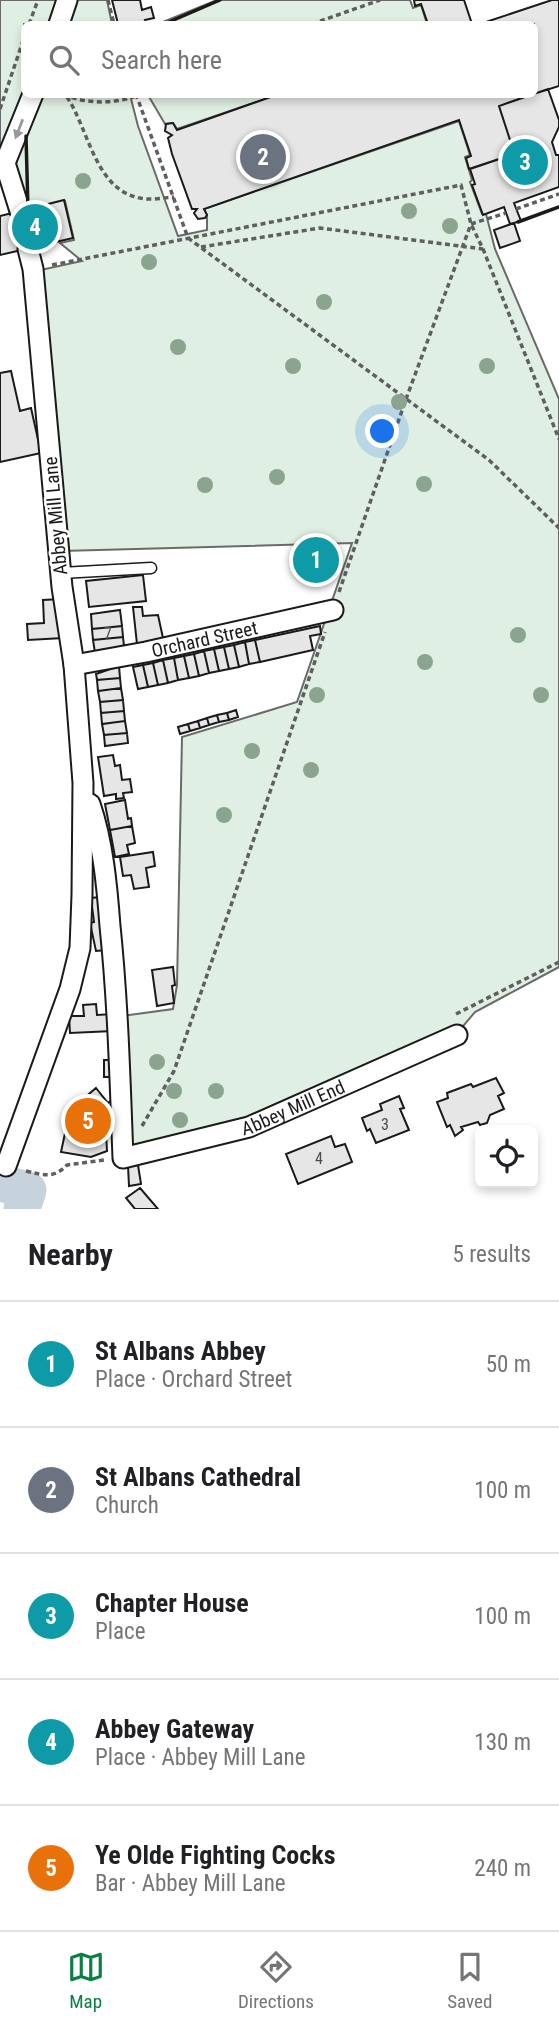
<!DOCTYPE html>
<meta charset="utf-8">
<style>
:root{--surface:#fff;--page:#f2f2f2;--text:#202124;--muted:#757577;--line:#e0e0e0;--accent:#0b8043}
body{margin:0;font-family:"Roboto Condensed",sans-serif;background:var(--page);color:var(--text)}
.controls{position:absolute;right:21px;bottom:21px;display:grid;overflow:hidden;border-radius:10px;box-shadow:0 4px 10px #0003}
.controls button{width:63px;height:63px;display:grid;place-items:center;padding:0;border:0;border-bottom:2px solid var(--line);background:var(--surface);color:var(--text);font:35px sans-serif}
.you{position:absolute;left:383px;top:432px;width:24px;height:24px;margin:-18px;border:5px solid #fff;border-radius:50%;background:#1a73e8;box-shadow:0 0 0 10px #1a73e833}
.badge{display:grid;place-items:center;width:46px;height:46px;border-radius:50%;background:var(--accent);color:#fff;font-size:23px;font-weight:700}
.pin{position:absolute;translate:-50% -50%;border:4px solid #fff;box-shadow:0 2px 7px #0006}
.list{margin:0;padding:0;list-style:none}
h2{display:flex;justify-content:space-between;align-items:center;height:91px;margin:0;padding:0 28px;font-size:30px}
h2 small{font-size:23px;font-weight:400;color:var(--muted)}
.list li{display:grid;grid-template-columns:46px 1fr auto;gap:21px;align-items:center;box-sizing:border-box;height:126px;padding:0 28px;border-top:2px solid var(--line)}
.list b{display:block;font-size:26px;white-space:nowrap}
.list p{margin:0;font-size:23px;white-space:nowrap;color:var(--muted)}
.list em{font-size:23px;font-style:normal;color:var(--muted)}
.icon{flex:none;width:38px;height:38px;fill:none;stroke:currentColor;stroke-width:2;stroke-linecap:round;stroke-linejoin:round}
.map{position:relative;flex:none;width:559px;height:1209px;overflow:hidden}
.search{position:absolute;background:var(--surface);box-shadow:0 4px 10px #0003;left:21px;right:21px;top:21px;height:77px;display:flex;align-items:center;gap:18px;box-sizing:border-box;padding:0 24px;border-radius:10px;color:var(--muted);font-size:26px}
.sheet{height:721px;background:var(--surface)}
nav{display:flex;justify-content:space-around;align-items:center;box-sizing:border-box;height:98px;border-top:2px solid var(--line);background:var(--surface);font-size:19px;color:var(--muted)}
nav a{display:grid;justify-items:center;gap:4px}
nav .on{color:var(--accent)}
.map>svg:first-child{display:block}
.green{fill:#e0efe3;stroke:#6a6a6a;stroke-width:2}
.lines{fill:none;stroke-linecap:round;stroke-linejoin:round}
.river{stroke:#c6d2dc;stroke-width:37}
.building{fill:#e6e6e6;stroke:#1a1a1a;stroke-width:2}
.street-tunnel{stroke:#ddd;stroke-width:19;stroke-dasharray:19 10;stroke-linecap:butt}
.lane-casing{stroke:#1a1a1a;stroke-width:13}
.street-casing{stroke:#1a1a1a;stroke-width:23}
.path{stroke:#5f5f5f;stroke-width:3.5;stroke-dasharray:5 3.5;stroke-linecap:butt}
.lane{stroke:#fff;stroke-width:10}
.street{stroke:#fff;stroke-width:19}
.wall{stroke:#1a1a1a;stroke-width:3.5}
.tree{fill:#8aa48f}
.oneway{fill:#989898}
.labels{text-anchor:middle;stroke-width:5;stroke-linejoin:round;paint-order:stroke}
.number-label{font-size:16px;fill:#4d4d4d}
.street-label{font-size:19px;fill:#1a1a1a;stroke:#fff}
</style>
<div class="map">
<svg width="559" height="1209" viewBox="0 0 559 1209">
<rect width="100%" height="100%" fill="#fff"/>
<path class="green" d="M0 0H66L58 24H24V94L0 160Z
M70 0H107L112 24H62Z
M217 0H410L413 8 421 5 427 24H158Z
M36 95H130L138 126 178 236 207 230V215L204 209 459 121 470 155 465 157 472 180 470 182 482 214H486L495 249 559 399V967L475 1012 459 1031 248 1124 124 1155 114 1017 173 1009 177 985 182 737 297 702 352 543 62 551 36 271 82 261 60 243 74 240 65 201 20 211 7 164Z
M148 95H277L177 129 173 123 165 124Z"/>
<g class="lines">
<path class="river" d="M0 1183 28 1190 22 1209"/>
</g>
<path class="building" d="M112 0H140L142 10 151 7 154 18 145 20 147 24H118Z
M414 0H464L472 24H428L421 4 415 6Z
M552 0H559V86L534 94V24H480Z
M548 89 559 120V127L552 142 556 155H559V187L514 203 521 221 510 224 504 207 483 215 472 185 475 184 470 169 520 152 516 141 511 143 499 106Z
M279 94H533L499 106 511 143 516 141 520 152 469 169 466 158 471 156 459 120 204 209 207 215 205 218 198 219 194 213 197 209H192L172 154 168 138 172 135 165 131 166 124 173 123 177 130Z
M64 200 73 238 0 255V216Z
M514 223 520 241 500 248 494 230Z
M11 371 20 411 31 408 41 453 0 462V373Z
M143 575 146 601 89 607 86 581Z
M61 599 63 638 28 640 27 624 44 623 43 600Z
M133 607H142L143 616 158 615 163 638 137 644Z
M120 610 122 626 92 629 91 614Z
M122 626 123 637 93 640 92 629Z
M320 626 321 634 310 636 313 650 260 662 255 640Z
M123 637 124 646 95 653 93 640Z
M255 640 260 662 249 664 245 642Z
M245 642 249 664 239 667 234 645Z
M234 645 239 667 229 669 224 647Z
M224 647 229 669 219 671 214 649Z
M214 649 219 671 209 673 204 651Z
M204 651 209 673 199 676 194 654Z
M194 654 199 676 189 678 184 656Z
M184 656 189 678 178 680 174 658Z
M174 658 178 680 168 683 163 660Z
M163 660 168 683 158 685 153 663Z
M153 663 158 685 148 687 143 665Z
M143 665 148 687 138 689 133 667Z
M119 666 120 678 97 680 96 674Z
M120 678 121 688 98 691 97 680Z
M121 688 123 700 100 702 98 691Z
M123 700 124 711 101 713 100 702Z
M236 710 238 717 229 720 227 713Z
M124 711 125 721 102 724 101 713Z
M227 713 229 720 219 722 217 715Z
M217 715 219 722 209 725 207 718Z
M207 718 209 725 200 728 198 721Z
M125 721 127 733 104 735 102 724Z
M198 721 200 728 190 731 188 724Z
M188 724 190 731 180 734 178 727Z
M127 733 128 743 105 746 104 735Z
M113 755 115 766 120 765 122 780 130 779 132 792 123 793 124 798 116 799V794L104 796 98 757Z
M125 800 128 819 131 818 132 826 110 830 105 804Z
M132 826 135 843 127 845 129 854 115 857 110 830Z
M153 852 155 866 146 868 149 887 134 889 131 875 123 876 120 857Z
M100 897 106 950 96 951 90 923 94 922 91 898Z
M173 967 175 985 172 986 174 1003 157 1006 152 970Z
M96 1004 97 1015 113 1014V1031L70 1033 69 1016H84L83 1005Z
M104 1060H115L116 1077H104Z
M496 1078 504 1093 498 1096 504 1109 490 1115 487 1123 480 1125 478 1122 461 1127 463 1130 455 1136 450 1125 447 1127 437 1102 448 1098 447 1093 471 1084 473 1087Z
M96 1088 108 1103 112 1100 117 1115 100 1128 106 1133 107 1151 91 1157 61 1152 70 1110Z
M399 1096 404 1108 400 1109 409 1130 376 1143 370 1129 367 1131 362 1118 382 1110 380 1104Z
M331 1136 335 1147 345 1144 352 1162 298 1184 286 1154Z
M138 1165 141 1184 129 1186 128 1166Z
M140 1188 158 1209H135L126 1198Z"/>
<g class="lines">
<path class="street-tunnel" d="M20 211 28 249"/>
<g class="lane-casing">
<path id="lane" d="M61 573 151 568"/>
</g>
<g class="street-casing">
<g id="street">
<path d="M59 24 67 0"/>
<path d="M5 163 33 94"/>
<path d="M5 163 20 211"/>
<path id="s1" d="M74 665 146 652 333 610"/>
<path id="s2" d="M90 804C103 842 107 886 110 926 118 1003 120 1080 123 1158L249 1127 457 1035"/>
<path d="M6 1166 70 989 80 948 82 895 83 783 74 665 62 587 33 269 28 249"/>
</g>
</g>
<path class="path" d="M108 0 114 24
M29 24 38 0
M312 24 380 0
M64 94C84 105 121 104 141 94
M136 94 188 238 489 460 559 528
M67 97C88 128 95 187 136 197 148 201 162 198 174 197
M0 109 24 38
M516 209 559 194
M201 247 320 228 483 249
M52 265 461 185 471 224 483 249 559 439
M339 592 406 399 471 224 506 213
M456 1014 559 962
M142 1126 174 1071 325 632
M26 1171C43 1175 54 1179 67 1165L104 1160"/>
<use href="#lane" class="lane"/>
<use href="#street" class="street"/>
<path class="wall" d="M169 22 220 0
M26 136 28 210
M518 222 559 207"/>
</g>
<g class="tree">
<circle cx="83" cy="181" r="8"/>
<circle cx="409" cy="211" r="8"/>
<circle cx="450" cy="226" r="8"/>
<circle cx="149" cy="262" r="8"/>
<circle cx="324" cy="302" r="8"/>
<circle cx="178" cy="347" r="8"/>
<circle cx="293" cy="366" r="8"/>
<circle cx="487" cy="366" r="8"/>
<circle cx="399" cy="402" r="8"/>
<circle cx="277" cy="477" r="8"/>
<circle cx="424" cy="484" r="8"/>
<circle cx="205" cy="485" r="8"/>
<circle cx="518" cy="635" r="8"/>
<circle cx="425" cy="662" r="8"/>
<circle cx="317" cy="695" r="8"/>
<circle cx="541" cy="695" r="8"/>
<circle cx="252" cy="751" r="8"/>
<circle cx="311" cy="770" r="8"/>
<circle cx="224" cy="815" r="8"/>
<circle cx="157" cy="1062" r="8"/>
<circle cx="174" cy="1091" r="8"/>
<circle cx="216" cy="1091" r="8"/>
<circle cx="180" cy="1120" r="8"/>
</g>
<defs><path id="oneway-solid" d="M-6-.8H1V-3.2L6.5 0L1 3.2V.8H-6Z" transform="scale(1.75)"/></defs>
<use class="oneway" href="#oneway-solid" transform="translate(19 129) rotate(111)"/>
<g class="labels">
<g class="number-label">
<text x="108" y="639">7</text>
<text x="385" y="1130">3</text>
<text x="319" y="1164">4</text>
</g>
<g class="street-label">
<text transform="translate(55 516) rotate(-95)" y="7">Abbey Mill Lane</text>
<text dy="7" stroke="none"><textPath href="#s1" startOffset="133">Orchard Street</textPath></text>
<text dy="7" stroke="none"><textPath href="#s2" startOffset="534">Abbey Mill End</textPath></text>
</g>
</g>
</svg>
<div class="controls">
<button><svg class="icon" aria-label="locate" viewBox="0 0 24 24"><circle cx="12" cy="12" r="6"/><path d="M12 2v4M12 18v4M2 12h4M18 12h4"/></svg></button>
</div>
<div class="you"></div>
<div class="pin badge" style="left:316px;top:560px;background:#0f9aa8">1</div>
<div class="pin badge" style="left:263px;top:157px;background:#6b7280">2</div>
<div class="pin badge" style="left:525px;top:162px;background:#0f9aa8">3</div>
<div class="pin badge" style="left:35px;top:227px;background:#0f9aa8">4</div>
<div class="pin badge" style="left:88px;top:1121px;background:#e8710a">5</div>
<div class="search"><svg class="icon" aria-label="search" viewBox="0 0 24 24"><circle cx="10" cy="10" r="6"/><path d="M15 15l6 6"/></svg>Search here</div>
</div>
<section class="sheet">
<h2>Nearby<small>5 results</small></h2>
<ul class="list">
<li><span class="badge" style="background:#0f9aa8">1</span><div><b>St Albans Abbey</b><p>Place · Orchard Street</p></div><em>50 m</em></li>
<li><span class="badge" style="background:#6b7280">2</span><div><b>St Albans Cathedral</b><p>Church</p></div><em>100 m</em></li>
<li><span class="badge" style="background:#0f9aa8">3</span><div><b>Chapter House</b><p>Place</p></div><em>100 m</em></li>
<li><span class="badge" style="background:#0f9aa8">4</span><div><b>Abbey Gateway</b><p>Place · Abbey Mill Lane</p></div><em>130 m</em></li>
<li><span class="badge" style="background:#e8710a">5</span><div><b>Ye Olde Fighting Cocks</b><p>Bar · Abbey Mill Lane</p></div><em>240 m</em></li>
</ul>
</section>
<nav>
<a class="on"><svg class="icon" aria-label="map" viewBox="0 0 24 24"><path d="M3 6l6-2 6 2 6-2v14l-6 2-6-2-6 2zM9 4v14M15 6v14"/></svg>Map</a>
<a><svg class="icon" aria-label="directions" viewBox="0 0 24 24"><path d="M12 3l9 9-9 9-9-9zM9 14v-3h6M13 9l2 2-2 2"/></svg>Directions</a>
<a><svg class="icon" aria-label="saved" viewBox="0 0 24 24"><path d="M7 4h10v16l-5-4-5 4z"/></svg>Saved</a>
</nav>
